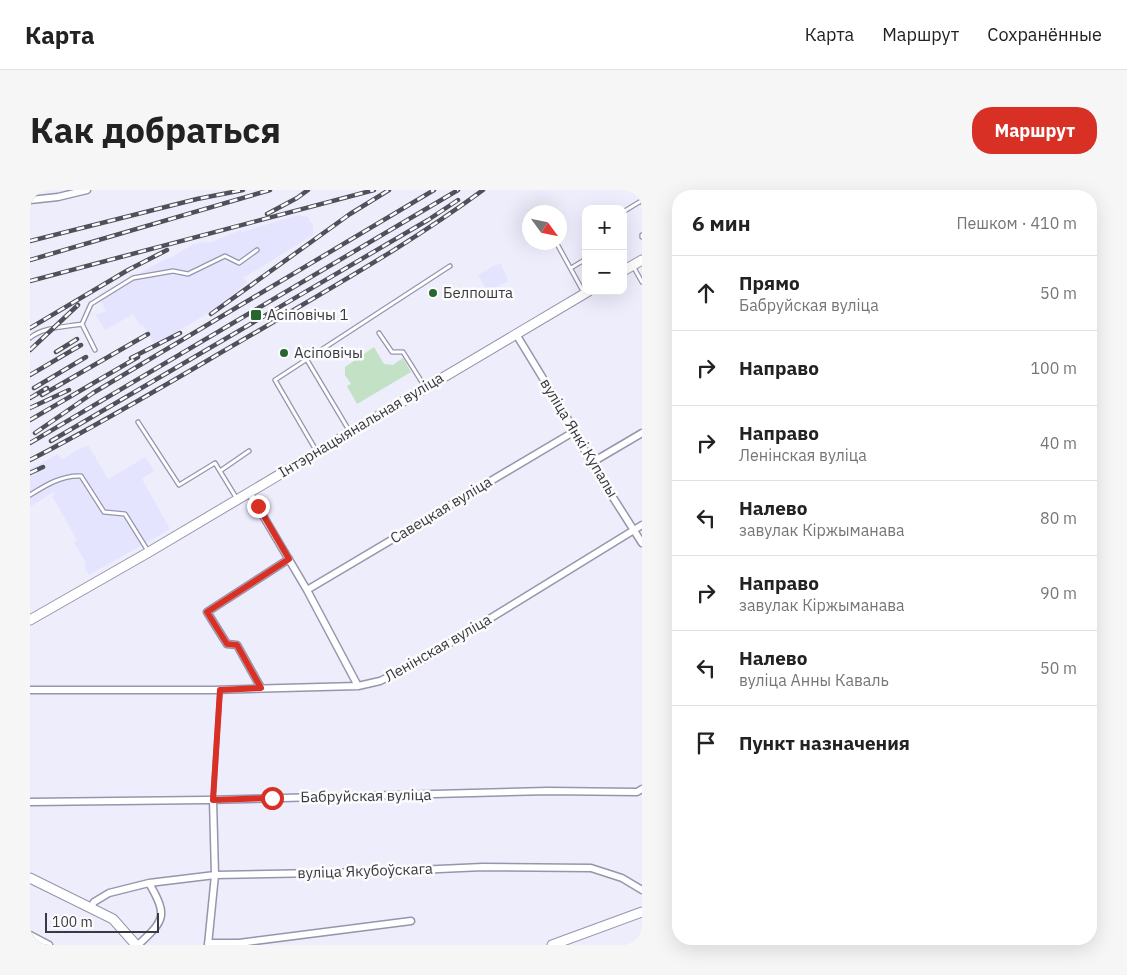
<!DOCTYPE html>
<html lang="ru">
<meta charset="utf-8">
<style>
:root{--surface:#fff;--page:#f6f6f6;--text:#222;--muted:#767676;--line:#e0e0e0;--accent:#d93025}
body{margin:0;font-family:"IBM Plex Sans",sans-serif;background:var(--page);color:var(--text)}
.controls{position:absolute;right:15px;top:15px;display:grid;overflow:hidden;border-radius:10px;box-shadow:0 5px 20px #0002}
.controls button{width:45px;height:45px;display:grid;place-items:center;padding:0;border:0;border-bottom:1px solid var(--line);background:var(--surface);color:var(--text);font:25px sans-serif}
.compass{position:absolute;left:492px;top:15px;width:45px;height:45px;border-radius:50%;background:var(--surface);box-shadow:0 5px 20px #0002;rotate:123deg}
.scale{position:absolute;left:15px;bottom:12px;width:114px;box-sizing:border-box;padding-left:5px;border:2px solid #393943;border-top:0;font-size:14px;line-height:18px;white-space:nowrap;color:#393943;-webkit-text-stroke:4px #fcfcfc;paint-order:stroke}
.stop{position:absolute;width:15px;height:15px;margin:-11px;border:4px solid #d93025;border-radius:50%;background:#fff}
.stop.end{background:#d93025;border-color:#fff;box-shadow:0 1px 5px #0008}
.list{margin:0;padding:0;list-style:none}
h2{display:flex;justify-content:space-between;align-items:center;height:65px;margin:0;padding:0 20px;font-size:21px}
h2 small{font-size:16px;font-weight:400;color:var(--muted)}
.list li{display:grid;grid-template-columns:32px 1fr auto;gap:15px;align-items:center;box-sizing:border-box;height:75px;padding:0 20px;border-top:1px solid var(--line)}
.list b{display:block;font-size:19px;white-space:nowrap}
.list p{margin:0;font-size:16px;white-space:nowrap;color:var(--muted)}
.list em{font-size:16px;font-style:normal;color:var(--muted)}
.icon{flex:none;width:28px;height:28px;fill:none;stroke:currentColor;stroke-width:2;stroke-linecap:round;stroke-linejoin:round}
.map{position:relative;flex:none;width:612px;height:755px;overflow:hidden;border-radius:20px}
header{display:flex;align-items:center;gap:30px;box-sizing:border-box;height:70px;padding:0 25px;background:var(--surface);border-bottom:1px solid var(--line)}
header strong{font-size:24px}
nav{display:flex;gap:28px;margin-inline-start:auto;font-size:18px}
.intro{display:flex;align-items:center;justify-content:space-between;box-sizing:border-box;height:120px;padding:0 30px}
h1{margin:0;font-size:35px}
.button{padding:12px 22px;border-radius:20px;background:var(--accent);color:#fff;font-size:18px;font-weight:700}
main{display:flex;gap:30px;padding:0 30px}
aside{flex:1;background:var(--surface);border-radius:20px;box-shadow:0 5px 20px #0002}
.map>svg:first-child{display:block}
.built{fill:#e5e4ff}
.green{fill:#c3e1c5}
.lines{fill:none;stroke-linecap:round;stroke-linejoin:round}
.lane-casing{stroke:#9695ad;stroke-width:5.5}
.street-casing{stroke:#9695ad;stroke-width:9}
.secondary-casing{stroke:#9695ad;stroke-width:11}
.lane{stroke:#fff;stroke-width:3}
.street{stroke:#fff;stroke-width:6}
.secondary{stroke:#fff;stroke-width:9}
.rail-casing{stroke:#50505b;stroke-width:4.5}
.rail{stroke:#fcfcfc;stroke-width:2.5;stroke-dasharray:8;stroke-linecap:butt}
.route{stroke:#d93025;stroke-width:6}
.poi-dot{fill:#266730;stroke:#fcfcfc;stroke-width:2}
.labels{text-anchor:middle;stroke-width:5;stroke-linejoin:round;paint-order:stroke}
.poi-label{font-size:15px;fill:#393943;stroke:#fcfcfc;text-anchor:start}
.street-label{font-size:15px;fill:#393943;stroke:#fcfcfc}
</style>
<header>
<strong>Карта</strong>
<nav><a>Карта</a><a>Маршрут</a><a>Сохранённые</a></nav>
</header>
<div class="intro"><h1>Как добраться</h1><a class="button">Маршрут</a></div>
<main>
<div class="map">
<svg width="612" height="755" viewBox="0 0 612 755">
<rect width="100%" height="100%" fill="#ededfc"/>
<path class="built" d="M268 25 278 27 283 36V45L213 88 217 93 183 120 125 155 113 135 111 136 103 124 75 140 66 125 76 121 68 105 134 70 142 67 163 54 174 52 179 53 211 40 212 42Z
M471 74 478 91 458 102 448 85 465 75Z
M56 256H59L78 289 116 267 124 281 112 289 140 339 59 385 54 377 56 373 44 352 47 350 22 306 25 305 23 302 0 317V279L28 264 32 270 47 260Z"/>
<path class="green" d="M344 157 354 174 363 175 373 168 381 182 327 214 317 196 321 194 315 185V177Z"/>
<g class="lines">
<g class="lane-casing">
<path id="lane" d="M593 22 611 11 612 12
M612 45V47
M526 52 554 103
M603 76 612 92
M541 78 556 69
M52 134 61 114 103 88 143 81 158 84 195 66 209 73 227 60
M349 143 362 162H373L395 197
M0 148C12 137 36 137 52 134L65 160
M277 170 320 242
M108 232 149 295 185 273 207 309
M287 262 245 190 420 76
M190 281 219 261
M0 305C16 295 32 285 51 286L74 322 95 324 118 361
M183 609 190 500"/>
</g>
<g class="street-casing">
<path id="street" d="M0 10 28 7 57 0
M486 144 545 241 561 273 612 353
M561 273 612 243
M219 302 277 400 328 496
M277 400 545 241
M231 498 207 455 197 454 177 422 259 369
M0 500H183L328 496 350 491 386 474 612 335
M0 612 175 610 518 601 607 602 612 599
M61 717 64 712 79 703 119 693 185 685 343 682 453 677 561 678 592 688 612 700
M0 745 19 755
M178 753H209L381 731
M108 755C135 730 138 726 119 693
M178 755 185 685 183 610"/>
</g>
<g class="secondary-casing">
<path id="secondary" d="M593 81 612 70
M0 430 119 362 559 101
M0 688 83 729 106 755
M522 755 612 722"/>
</g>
<use href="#lane" class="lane"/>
<use href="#street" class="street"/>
<use href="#secondary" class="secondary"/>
<g class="rail-casing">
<path id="rail" d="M237 24 267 8 278 0
M0 51 167 9 213 0
M0 70 240 0
M0 91 344 0
M181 124 320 24 359 0
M0 138 98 80 137 60
M0 160 48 115
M26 162 47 149
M101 168 150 143
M0 185 51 155
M4 198 56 167
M12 205 118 144
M0 208 17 198
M0 218 39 200
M0 230 108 167
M5 243 63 203 404 0
M21 251 398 30 428 10
M0 253 428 0
M0 270C80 229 157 182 235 137 309 93 384 51 453 0
M0 283 13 277"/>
</g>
<use href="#rail" class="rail"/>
</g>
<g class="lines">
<path class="route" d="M228 316 259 369 177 422 197 454 207 455 231 498 190 500 183 610 242 608"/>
</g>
<g class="poi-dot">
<circle cx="403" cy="103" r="5"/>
<rect x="220" y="119" width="12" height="12" rx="2.5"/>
<circle cx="254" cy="163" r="5"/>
</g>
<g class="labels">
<g class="poi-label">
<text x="413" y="108">Белпошта</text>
<text x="237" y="130">Асіповічы 1</text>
<text x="264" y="168">Асіповічы</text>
</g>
<g class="street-label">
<text transform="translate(331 235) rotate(-31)" y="5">Інтэрнацыянальная вуліца</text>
<text transform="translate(549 248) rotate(59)" y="5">вуліца Янкі Купалы</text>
<text transform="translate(411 320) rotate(-31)" y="5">Савецкая вуліца</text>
<text transform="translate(408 458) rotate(-30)" y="5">Ленінская вуліца</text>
<text transform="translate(336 606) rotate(-1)" y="5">Бабруйская вуліца</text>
<text transform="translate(335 681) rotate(-2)" y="5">вуліца Якубоўскага</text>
</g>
</g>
</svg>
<div class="controls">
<button>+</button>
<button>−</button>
</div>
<svg class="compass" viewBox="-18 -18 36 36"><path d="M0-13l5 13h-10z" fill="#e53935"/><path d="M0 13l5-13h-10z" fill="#767676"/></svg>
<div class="scale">100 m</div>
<div class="stop" style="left:242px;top:608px"></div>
<div class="stop end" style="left:228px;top:316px"></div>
</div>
<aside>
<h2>6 мин<small>Пешком · 410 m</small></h2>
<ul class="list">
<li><svg class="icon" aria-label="ahead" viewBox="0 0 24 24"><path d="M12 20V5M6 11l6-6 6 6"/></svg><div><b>Прямо</b><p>Бабруйская вуліца</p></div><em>50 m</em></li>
<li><svg class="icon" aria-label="right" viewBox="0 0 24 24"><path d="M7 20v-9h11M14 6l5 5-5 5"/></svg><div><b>Направо</b></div><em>100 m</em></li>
<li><svg class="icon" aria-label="right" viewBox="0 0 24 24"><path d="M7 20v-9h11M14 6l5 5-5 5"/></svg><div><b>Направо</b><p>Ленінская вуліца</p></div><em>40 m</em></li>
<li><svg class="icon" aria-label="left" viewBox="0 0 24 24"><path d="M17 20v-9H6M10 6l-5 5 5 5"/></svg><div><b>Налево</b><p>завулак Кіржыманава</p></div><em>80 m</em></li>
<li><svg class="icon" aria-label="right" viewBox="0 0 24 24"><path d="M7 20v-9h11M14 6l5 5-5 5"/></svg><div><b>Направо</b><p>завулак Кіржыманава</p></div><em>90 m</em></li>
<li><svg class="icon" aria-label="left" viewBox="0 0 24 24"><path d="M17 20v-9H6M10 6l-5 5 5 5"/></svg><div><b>Налево</b><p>вуліца Анны Каваль</p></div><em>50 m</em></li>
<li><svg class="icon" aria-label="arrive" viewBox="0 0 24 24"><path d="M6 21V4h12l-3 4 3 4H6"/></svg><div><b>Пункт назначения</b></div></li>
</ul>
</aside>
</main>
